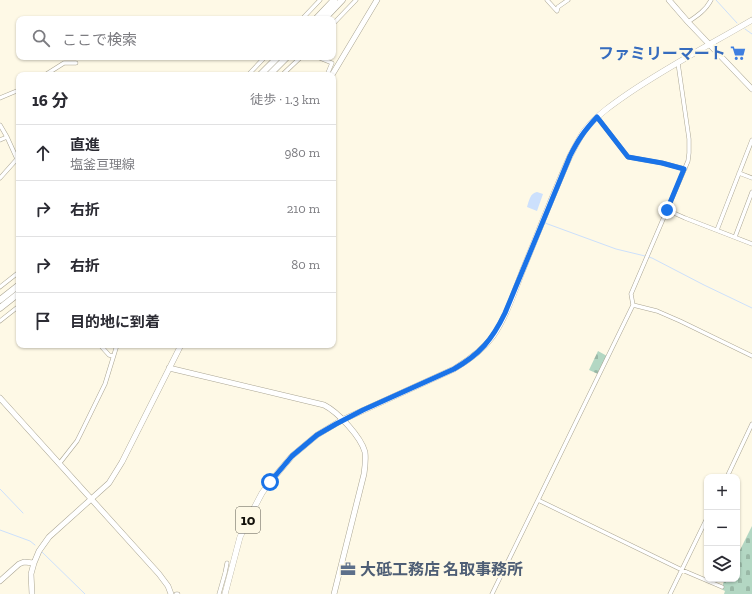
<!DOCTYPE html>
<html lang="ja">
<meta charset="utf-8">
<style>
:root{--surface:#fff;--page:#f2f2f3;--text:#2b2b33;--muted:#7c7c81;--line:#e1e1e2}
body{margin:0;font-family:"Zilla Slab","Noto Sans JP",serif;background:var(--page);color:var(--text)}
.controls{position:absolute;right:12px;bottom:12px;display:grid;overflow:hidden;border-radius:8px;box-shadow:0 1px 3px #0004}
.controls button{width:36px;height:36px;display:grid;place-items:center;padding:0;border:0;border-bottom:1px solid var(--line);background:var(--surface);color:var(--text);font:20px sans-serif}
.stop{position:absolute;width:12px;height:12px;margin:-9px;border:3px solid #1a73e8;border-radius:50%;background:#fff}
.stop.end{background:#1a73e8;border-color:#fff;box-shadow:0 1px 4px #0008}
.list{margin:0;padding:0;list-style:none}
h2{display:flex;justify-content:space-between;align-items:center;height:52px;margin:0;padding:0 16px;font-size:17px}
h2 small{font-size:13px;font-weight:400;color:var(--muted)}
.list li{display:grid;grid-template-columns:26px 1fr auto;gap:12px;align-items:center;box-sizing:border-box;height:56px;padding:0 16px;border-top:1px solid var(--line)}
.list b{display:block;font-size:15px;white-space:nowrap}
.list p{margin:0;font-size:13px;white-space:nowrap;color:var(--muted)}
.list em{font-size:13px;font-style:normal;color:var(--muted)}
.icon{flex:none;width:22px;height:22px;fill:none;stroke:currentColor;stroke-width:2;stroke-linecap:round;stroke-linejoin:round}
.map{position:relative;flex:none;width:752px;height:594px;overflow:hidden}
.search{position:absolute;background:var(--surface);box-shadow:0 1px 3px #0004;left:16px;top:16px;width:320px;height:44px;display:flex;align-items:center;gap:10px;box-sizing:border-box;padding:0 14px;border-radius:8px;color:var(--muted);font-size:15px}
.panel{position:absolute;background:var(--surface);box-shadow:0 1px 3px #0004;left:16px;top:72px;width:320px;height:276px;border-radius:8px}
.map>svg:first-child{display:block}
.cemetery{fill:url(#cemetery-stones)}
.water{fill:#cce0fc}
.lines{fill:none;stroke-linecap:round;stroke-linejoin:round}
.stream{stroke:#cce0fc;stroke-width:1}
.street-casing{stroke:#aaa593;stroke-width:4.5}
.secondary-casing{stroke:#aaa593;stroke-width:6}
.primary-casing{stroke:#aaa593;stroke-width:6}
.highway-casing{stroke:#aaa593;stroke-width:7}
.street{stroke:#fff;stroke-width:3.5}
.secondary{stroke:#fff;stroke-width:5}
.primary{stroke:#fff;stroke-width:5.5}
.highway{stroke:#fff;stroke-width:6}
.route{stroke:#1a73e8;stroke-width:5}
.labels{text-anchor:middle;stroke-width:4;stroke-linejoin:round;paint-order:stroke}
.shield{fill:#fef9e6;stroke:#59564c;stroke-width:1}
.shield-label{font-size:15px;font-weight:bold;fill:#12100a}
.shop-label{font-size:16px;font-weight:bold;fill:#366cbe;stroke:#fef9e6;text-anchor:end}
.service-label{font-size:16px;font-weight:bold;fill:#4e5e75;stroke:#fef9e6;text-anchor:start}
</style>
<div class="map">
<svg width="752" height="594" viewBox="0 0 752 594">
<defs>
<pattern id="cemetery-stones" width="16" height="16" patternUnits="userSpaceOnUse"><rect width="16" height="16" fill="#b3d7c3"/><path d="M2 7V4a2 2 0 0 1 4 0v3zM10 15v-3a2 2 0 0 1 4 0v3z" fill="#99b8a6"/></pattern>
</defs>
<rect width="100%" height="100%" fill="#fef9e6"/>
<path class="cemetery" d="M598 351 607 356 598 374 589 370Z
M752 526V594H724L725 591 721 589 725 579H737V556Z"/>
<path class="water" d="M537 192 543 194 537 211 527 207C529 201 530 193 537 192Z"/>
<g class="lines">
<path class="stream" d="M716 0 737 23
M745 29 752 34
M16 163 19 160
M545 223 616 249 645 256
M648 257 652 258 704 285 752 308
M0 489 23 513
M0 530 30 541 35 545
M42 552 85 594"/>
<g class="street-casing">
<path id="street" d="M547 0 557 11 558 7 568 0
M302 19 320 0
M688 22C697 16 706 10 711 0
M333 24 356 0
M317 57 332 63 327 75
M678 63 689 139V153L688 161 631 294 633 305 538 500 682 570 722 587
M45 75 64 63H76
M248 75 265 57
M282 75 301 57
M0 98 19 90
M597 117 628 157 662 163 685 169
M0 125 7 137 17 159 0 178
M0 140 7 137
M739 173 752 178
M667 210 685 218 752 244
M717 230 752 140
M735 237 752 192
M0 287 19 272
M633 305 657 311 680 321 752 356
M0 321 19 306
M100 345 109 355 113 356
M59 464 77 441 82 431 105 384 117 345
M727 477 752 424
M176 594H178
M219 594 225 573 227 563
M492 594 538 500
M670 594 707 518"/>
</g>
<g class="secondary-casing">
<path id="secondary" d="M669 0 688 22 752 89
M332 75 377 0
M169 368 324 405C338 412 361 437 365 452 366 460 365 467 364 474L334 594
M0 398 159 574 168 586 171 594
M0 581 19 564 24 562 34 563
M32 594 31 574 34 563 39 551 49 537 109 483 122 462 181 345"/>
</g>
<g class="primary-casing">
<path id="primary" d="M225 594 240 537 253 510 262 493 270 482 292 456 317 435 342 420 454 369C469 360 483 350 493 336 506 317 514 293 522 272 538 233 553 194 570 156 575 147 579 138 585 130 597 115 613 104 629 93 669 66 711 44 752 20"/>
</g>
<g class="highway-casing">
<path id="highway" d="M316 19 334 0
M324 19 342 0
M260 75 278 57
M269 75 287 57
M0 300 19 285
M0 308 19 293"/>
</g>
<use href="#street" class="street"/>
<use href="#secondary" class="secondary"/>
<use href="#primary" class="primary"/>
<use href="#highway" class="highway"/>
</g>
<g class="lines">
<path class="route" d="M270 482 292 456 317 435 336 424 363 410 454 369C480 354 492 340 505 313L570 156C578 140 584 131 597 117L628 157 662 163 684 169 667 210"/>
</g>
<defs>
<g id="supermarket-bare" transform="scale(1.2)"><path d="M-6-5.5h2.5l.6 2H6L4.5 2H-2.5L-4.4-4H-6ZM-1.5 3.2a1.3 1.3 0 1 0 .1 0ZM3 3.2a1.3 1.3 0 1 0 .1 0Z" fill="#3f7fe0" stroke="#fef9e6" stroke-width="2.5" paint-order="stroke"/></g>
<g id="office-bare" transform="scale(1.2)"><path d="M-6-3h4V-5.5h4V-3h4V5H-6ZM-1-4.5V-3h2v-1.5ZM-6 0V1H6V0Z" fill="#5c6f8a" stroke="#fef9e6" stroke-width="2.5" paint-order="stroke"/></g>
</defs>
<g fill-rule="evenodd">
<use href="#supermarket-bare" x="738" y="53"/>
<use href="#office-bare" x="348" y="569"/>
</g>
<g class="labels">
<rect class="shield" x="236" y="507" width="24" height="26" rx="3"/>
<g class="shield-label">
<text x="248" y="525">10</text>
</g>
<g class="shop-label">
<text x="726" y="59">ファミリーマート</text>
</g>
<g class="service-label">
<text x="360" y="575">大砥工務店 名取事務所</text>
</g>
</g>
</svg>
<div class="controls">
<button>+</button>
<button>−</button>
<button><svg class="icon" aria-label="layers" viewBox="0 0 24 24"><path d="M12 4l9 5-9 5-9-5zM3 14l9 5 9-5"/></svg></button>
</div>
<div class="stop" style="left:270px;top:482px"></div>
<div class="stop end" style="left:667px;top:210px"></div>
<div class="search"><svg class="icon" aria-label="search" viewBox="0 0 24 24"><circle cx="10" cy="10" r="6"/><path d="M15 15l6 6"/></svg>ここで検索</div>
<section class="panel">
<h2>16 分<small>徒歩 · 1.3 km</small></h2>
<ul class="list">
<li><svg class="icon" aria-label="ahead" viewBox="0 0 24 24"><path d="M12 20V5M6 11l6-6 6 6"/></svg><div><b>直進</b><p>塩釜亘理線</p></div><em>980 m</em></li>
<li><svg class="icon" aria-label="right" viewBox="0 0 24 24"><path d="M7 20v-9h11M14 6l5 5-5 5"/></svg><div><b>右折</b></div><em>210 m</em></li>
<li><svg class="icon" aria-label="right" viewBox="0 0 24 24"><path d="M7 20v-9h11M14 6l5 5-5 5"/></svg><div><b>右折</b></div><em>80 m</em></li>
<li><svg class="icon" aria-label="arrive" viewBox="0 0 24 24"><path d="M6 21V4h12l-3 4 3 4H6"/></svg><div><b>目的地に到着</b></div></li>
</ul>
</section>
</div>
